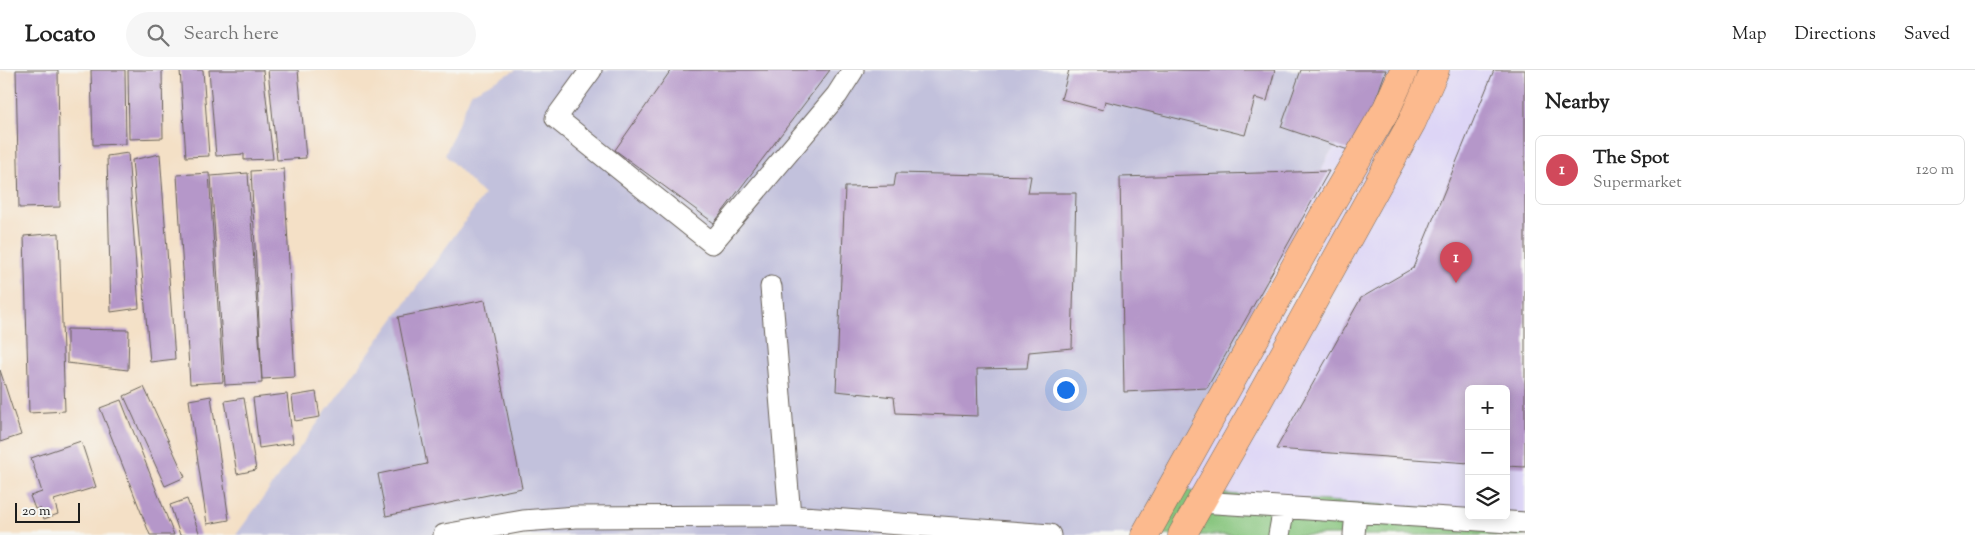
<!DOCTYPE html>
<meta charset="utf-8">
<style>
:root{--surface:#fff;--page:#f6f6f6;--text:#222;--muted:#767676;--line:#e0e0e0;--accent:#d1495b}
body{margin:0;font-family:"Sorts Mill Goudy",serif;background:var(--page);color:var(--text)}
.controls{position:absolute;right:15px;bottom:15px;display:grid;overflow:hidden;border-radius:8px;box-shadow:0 2px 12px #0003}
.controls button{width:45px;height:45px;display:grid;place-items:center;padding:0;border:0;border-bottom:1px solid var(--line);background:var(--surface);color:var(--text);font:25px sans-serif}
.scale{position:absolute;left:15px;bottom:12px;width:65px;box-sizing:border-box;padding-left:5px;border:2px solid #1c1c1c;border-top:0;font-size:14px;line-height:18px;white-space:nowrap;color:#1c1c1c;-webkit-text-stroke:4px #f6f6f2;paint-order:stroke}
.you{position:absolute;left:1065px;top:319px;width:18px;height:18px;margin:-12px;border:4px solid #fff;border-radius:50%;background:#1a73e8;box-shadow:0 0 0 8px #1a73e833}
.badge{display:grid;place-items:center;width:32px;height:32px;border-radius:50%;background:var(--accent);color:#fff;font-size:16px;font-weight:700}
.pin{position:absolute;translate:-50% -41px;filter:drop-shadow(0 1px 2px #0008)}
.pin::after{content:'';position:absolute;top:26px;width:18px;height:15px;background:inherit;clip-path:polygon(0 0,100% 0,50% 100%)}
.list{margin:0;padding:0;list-style:none}
h2{display:flex;justify-content:space-between;align-items:center;height:65px;margin:0;padding:0 20px;font-size:21px}
h2 small{font-size:16px;font-weight:400;color:var(--muted)}
.list li{display:grid;grid-template-columns:32px 1fr auto;gap:15px;align-items:center;box-sizing:border-box;height:70px;margin:0 10px 10px;padding:0 10px;border:1px solid var(--line);border-radius:8px}
.list b{display:block;font-size:19px;white-space:nowrap}
.list p{margin:0;font-size:16px;white-space:nowrap;color:var(--muted)}
.list em{font-size:16px;font-style:normal;color:var(--muted)}
.icon{flex:none;width:28px;height:28px;fill:none;stroke:currentColor;stroke-width:2;stroke-linecap:round;stroke-linejoin:round}
.map{position:relative;flex:none;width:1525px;height:465px;overflow:hidden}
header{display:flex;align-items:center;gap:30px;box-sizing:border-box;height:70px;padding:0 25px;background:var(--surface);border-bottom:1px solid var(--line)}
header strong{font-size:24px}
nav{display:flex;gap:28px;margin-inline-start:auto;font-size:18px}
.search{width:350px;height:45px;background:var(--page);display:flex;align-items:center;gap:12px;box-sizing:border-box;padding:0 18px;border-radius:28px;color:var(--muted);font-size:19px}
main{display:flex}
aside{flex:1;background:var(--surface)}
.map>svg:first-child{display:block}
.built{fill:#ddd5f6}
.industrial{fill:#c2c1dc}
.green{fill:#85c47b;stroke:#50704c}
.building{fill:#b597c9}
.lines{fill:none;stroke-linecap:round;stroke-linejoin:round}
.minor-casing{stroke:#686158;stroke-width:23}
.highway-casing{stroke:#686158;stroke-width:29}
.minor{stroke:#fff;stroke-width:21}
.highway{stroke:#fcba8e;stroke-width:28}
</style>
<header>
<strong>Locato</strong>
<div class="search"><svg class="icon" aria-label="search" viewBox="0 0 24 24"><circle cx="10" cy="10" r="6"/><path d="M15 15l6 6"/></svg>Search here</div>
<nav><a>Map</a><a>Directions</a><a>Saved</a></nav>
</header>
<main>
<div class="map">
<svg width="1525" height="465" viewBox="0 0 1525 465">
<rect width="100%" height="100%" fill="#f6f6f2"/>
<filter id="ink" filterUnits="userSpaceOnUse"><feTurbulence type="fractalNoise" baseFrequency=".02" numOctaves="2"/><feDisplacementMap in="SourceGraphic" scale="10" xChannelSelector="R" yChannelSelector="G"/><feConvolveMatrix kernelMatrix="1 2 1 2 8 2 1 2 1" color-interpolation-filters="sRGB"/></filter>
<filter id="wash" filterUnits="userSpaceOnUse"><feTurbulence type="fractalNoise" baseFrequency=".0096" numOctaves="4" result="noise"/><feDisplacementMap in="SourceGraphic" scale="20" xChannelSelector="R" yChannelSelector="G"/><feGaussianBlur stdDeviation="1.12" result="paint"/><feColorMatrix in="noise" values="0 0 0 0 0 0 0 0 0 0 0 0 0 0 0 0 0 1.4 0 .05"/><feComposite in="paint" operator="in"/></filter>
<g filter="url(#wash)">
<rect width="100%" height="100%" fill="#f4e0c6"/>
<path class="built" d="M1396 0H1525V445L1506 443V319H1469V441L1199 422 1172 416 1328 86Z"/>
<path class="industrial" d="M516 0H1396L1328 86 1171 416 1145 465H236L484 125 445 85 471 23Z"/>
<path class="green" d="M1171 416 1199 422 1525 445V465H1145Z"/>
<g id="blocks">
<path class="building" d="M16 0H58L60 137 19 138Z
M91 0H125L126 74 93 75Z
M128 0H162L163 68 129 69Z
M180 0H203L209 86 186 87Z
M209 0H263L273 89 244 90V84L216 86Z
M268 0H298L306 88 277 90Z
M671 0H830L714 153 615 80Z
M1069 0H1275L1267 31 1255 28 1245 65 1105 31 1103 40 1061 29Z
M1301 0H1386L1357 83 1281 57Z
M1494 0H1525V397L1506 396V319H1469V393L1276 379 1361 228 1413 198Z
M128 83 139 238 111 242 107 86Z
M160 84 175 289 150 292 132 90Z
M284 99 295 307 262 309 251 101Z
M1329 101 1207 318 1124 322 1120 107Z
M209 103 223 312 190 314 177 105Z
M248 103 262 313 225 315 211 106Z
M896 103 1031 106 1028 123H1076L1072 278 1029 282 1027 298 977 299 978 346 896 343 894 327 836 321 845 117 894 116Z
M59 163 65 341 29 343 24 166Z
M485 230 522 418 386 446 378 404 427 394 398 247Z
M67 259 129 260 128 300 67 293Z
M0 300 21 365 0 372Z
M144 317 185 407 165 416 124 326Z
M316 322 320 347 295 351 292 326Z
M287 324 293 373 259 378 253 328Z
M211 326 229 450 207 454 189 330Z
M244 328 256 400 237 404 225 331Z
M121 330 174 465H150L100 338Z
M81 371 96 417 54 430 58 444 44 449 40 438 35 439 30 426 42 422 31 388Z
M187 429 200 465H180L170 435Z"/>
</g>
</g>
<g filter="url(#ink)">
<use href="#blocks" fill-opacity="0" stroke="#686158" stroke-width="1"/>
<g class="lines">
<g class="minor-casing">
<path id="minor" d="M591 0 556 48 712 173 837 25 853 0
M771 217 790 446
M1200 432 1525 453
M444 465 523 451 576 447 790 446 1050 465
M1279 465 1284 438
M1354 465 1356 442"/>
</g>
<g class="highway-casing">
<path id="highway" d="M1145 465 1324 145 1387 38 1404 0
M1182 465 1251 344 1412 52 1435 0"/>
</g>
<use href="#minor" class="minor"/>
<use href="#highway" class="highway"/>
</g>
</g>
</svg>
<div class="controls">
<button>+</button>
<button>−</button>
<button><svg class="icon" aria-label="layers" viewBox="0 0 24 24"><path d="M12 4l9 5-9 5-9-5zM3 14l9 5 9-5"/></svg></button>
</div>
<div class="scale">20 m</div>
<div class="you"></div>
<div class="pin badge" style="left:1456px;top:213px">1</div>
</div>
<aside>
<h2>Nearby<small></small></h2>
<ul class="list">
<li><span class="badge">1</span><div><b>The Spot</b><p>Supermarket</p></div><em>120 m</em></li>
</ul>
</aside>
</main>
